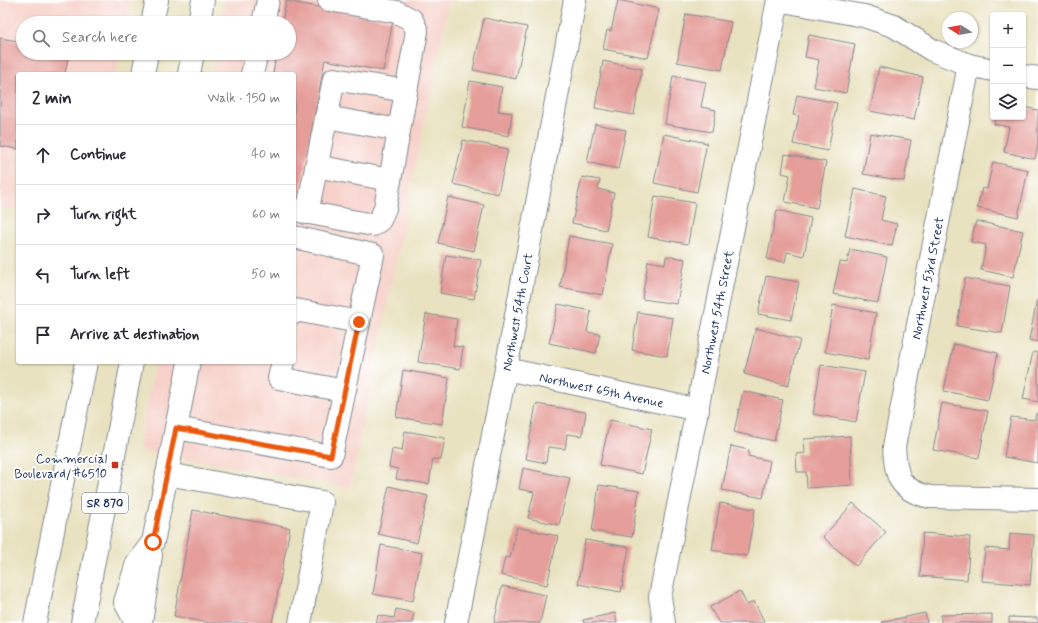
<!DOCTYPE html>
<meta charset="utf-8">
<style>
:root{--surface:#fff;--page:#f2f2f3;--text:#2b2b33;--muted:#7c7c81;--line:#e1e1e2}
body{margin:0;font-family:Mynerve,sans-serif;background:var(--page);color:var(--text)}
.controls{position:absolute;right:12px;top:12px;display:grid;overflow:hidden;border-radius:4px;box-shadow:0 1px 3px #0004}
.controls button{width:36px;height:36px;display:grid;place-items:center;padding:0;border:0;border-bottom:1px solid var(--line);background:var(--surface);color:var(--text);font:20px sans-serif}
.compass{position:absolute;left:942px;top:12px;width:36px;height:36px;border-radius:50%;background:var(--surface);box-shadow:0 1px 3px #0004;rotate:281deg}
.stop{position:absolute;width:12px;height:12px;margin:-9px;border:3px solid #ea580c;border-radius:50%;background:#fff}
.stop.end{background:#ea580c;border-color:#fff;box-shadow:0 1px 4px #0008}
.list{margin:0;padding:0;list-style:none}
h2{display:flex;justify-content:space-between;align-items:center;height:52px;margin:0;padding:0 16px;font-size:17px}
h2 small{font-size:13px;font-weight:400;color:var(--muted)}
.list li{display:grid;grid-template-columns:26px 1fr auto;gap:12px;align-items:center;box-sizing:border-box;height:60px;padding:0 16px;border-top:1px solid var(--line)}
.list b{display:block;font-size:15px;white-space:nowrap}
.list em{font-size:13px;font-style:normal;color:var(--muted)}
.icon{flex:none;width:22px;height:22px;fill:none;stroke:currentColor;stroke-width:2;stroke-linecap:round;stroke-linejoin:round}
.map{position:relative;flex:none;width:1038px;height:623px;overflow:hidden}
.search{position:absolute;background:var(--surface);box-shadow:0 1px 3px #0004;left:16px;top:16px;width:280px;height:44px;display:flex;align-items:center;gap:10px;box-sizing:border-box;padding:0 14px;border-radius:22px;color:var(--muted);font-size:15px}
.panel{position:absolute;background:var(--surface);box-shadow:0 1px 3px #0004;left:16px;top:72px;width:280px;height:292px;border-radius:4px}
.map>svg:first-child{display:block}
.built{fill:#f7d1c9}
.building{fill:#e59e9a}
.lines{fill:none;stroke-linecap:round;stroke-linejoin:round}
.minor-casing{stroke:#82888f;stroke-width:24}
.highway-casing{stroke:#82888f;stroke-width:24}
.minor{stroke:#fff;stroke-width:22}
.highway{stroke:#fff;stroke-width:22}
.route{stroke:#ea580c;stroke-width:5}
.poi-dot{fill:#c8321e;stroke:#fff;stroke-width:1.5}
.labels{text-anchor:middle;stroke-width:3.5;stroke-linejoin:round;paint-order:stroke}
.shield{fill:#fff;stroke:#5f6d8e;stroke-width:1}
.shield-label{font-size:12px;font-weight:bold;fill:#1b2f5e}
.street-label{font-size:13px;fill:#1b2f5e;stroke:#fff}
.poi-label{font-size:13px;fill:#1b2f5e;stroke:#fff;text-anchor:end}
</style>
<div class="map">
<svg width="1038" height="623" viewBox="0 0 1038 623">
<rect width="100%" height="100%" fill="#fff"/>
<filter id="ink" filterUnits="userSpaceOnUse"><feTurbulence type="fractalNoise" baseFrequency=".025" numOctaves="2"/><feDisplacementMap in="SourceGraphic" scale="8" xChannelSelector="R" yChannelSelector="G"/><feConvolveMatrix kernelMatrix="1 2 1 2 8 2 1 2 1" color-interpolation-filters="sRGB"/></filter>
<filter id="wash" filterUnits="userSpaceOnUse"><feTurbulence type="fractalNoise" baseFrequency=".012" numOctaves="4" result="noise"/><feDisplacementMap in="SourceGraphic" scale="16" xChannelSelector="R" yChannelSelector="G"/><feGaussianBlur stdDeviation="0.9" result="paint"/><feColorMatrix in="noise" values="0 0 0 0 0 0 0 0 0 0 0 0 0 0 0 0 0 1.4 0 .05"/><feComposite in="paint" operator="in"/></filter>
<g filter="url(#wash)">
<rect width="100%" height="100%" fill="#e9e2c0"/>
<path class="built" d="M0 0H130L125 23H23V53H120L116 74H18V210L0 207Z
M225 0H449L350 488 138 450 155 362H294V74H211L215 53H289V23H220Z"/>
<g id="blocks">
<path class="building" d="M618 0 659 9 648 58 603 49 607 30 611 31Z
M286 1 393 21 383 71 325 60 299 198 294 197V74H273L276 53H289V23H282Z
M686 14 731 22 722 70 677 62Z
M484 18 527 27 516 79 473 70Z
M809 35 855 44 846 93 814 87 819 60 805 57Z
M0 38 23 42V53H69L65 74H18V149L0 146Z
M603 61 642 69 634 115 595 108Z
M879 67 923 77 914 120 870 111Z
M673 76 706 82 701 107 716 110 712 132 665 124Z
M470 81 502 87 498 111 512 113 509 136 462 127Z
M797 95 837 103 828 151 793 144 799 116 793 115Z
M1023 107 1038 110V146L1035 159 1004 152 1009 127 994 124 995 117H1023Z
M595 124 626 130 618 169 587 162Z
M870 133 911 140 904 181 863 174Z
M664 134 707 143 697 192 654 183Z
M463 140 508 149 498 194 453 184Z
M785 154 826 162 817 208 785 202 790 175 782 173Z
M993 162 1028 170 1018 217 977 208 982 188 987 189Z
M582 177 600 180 598 189 614 193 606 230 572 223Z
M855 189 886 196 881 220 897 224 892 246 845 236Z
M655 196 695 203 688 244 648 237Z
M448 197 484 205 474 251 438 243Z
M777 210 811 218 804 256 787 252 785 262 767 259Z
M976 221 1023 231 1013 277 981 270 986 245 971 242Z
M569 236 612 244 603 295 560 287Z
M850 249 887 257 878 303 833 294 840 262 847 263Z
M446 255 481 260 474 299 440 293Z
M666 256 685 259 677 304 642 299 648 261 665 264Z
M766 276 799 282 791 320 758 314Z
M965 278 1010 286 1002 333 957 326Z
M1037 300H1038V342L1029 340Z
M558 304 591 311 587 332 600 334 596 353 549 343Z
M833 305 876 313 868 360 825 352Z
M638 312 673 318 667 356 632 350Z
M426 314 457 319 453 346 463 347 460 369 418 362Z
M756 328 800 340 788 386 744 374Z
M954 344 998 353 988 400 944 391Z
M1033 352 1038 353V402L1023 399Z
M821 365 865 372 856 422 813 414Z
M403 370 449 378 442 424 396 417Z
M743 391 783 400 774 441 734 432Z
M942 403 988 411 979 458 933 450Z
M536 404 586 412 582 436 567 434 565 449 548 447 546 463 526 459Z
M1036 413 1038 414V463L1004 457 1011 417 1035 420Z
M610 420 652 429 642 474 600 465Z
M405 431 445 438 441 460 433 459 429 484 396 479 398 469 389 467 392 449 402 451Z
M850 436 852 485 807 488 806 472H797L796 454 805 453 804 439Z
M731 446 749 450 748 456 770 461 763 498 722 490Z
M523 468 570 478 559 525 528 518 534 492 519 489Z
M599 485 639 491 632 537 592 531Z
M389 486 428 496 417 543 378 534Z
M720 503 755 509 747 556 712 550Z
M853 503 886 532 856 566 823 537Z
M193 510 290 528 272 623H210L174 616Z
M517 527 558 536 547 585 501 575 505 557 510 558Z
M923 533 970 537 967 580 920 576Z
M1010 533 1034 535 1030 585 982 581 985 548 1009 550Z
M585 540 629 547 621 592 578 584Z
M381 545 422 553 413 601 373 594Z
M502 586 546 595 540 623H494Z
M740 591 747 605 754 601 764 621 760 623H719L710 607Z
M396 609 414 613 412 623H376L378 615 394 618Z
M615 613 617 623H584L583 620Z
M925 613 927 623H881V622Z
M992 614V623H941V615Z
M1009 617 1038 618V623H1009Z"/>
</g>
</g>
<g filter="url(#ink)">
<use href="#blocks" fill-opacity="0" stroke="#82888f" stroke-width="1"/>
<g class="lines">
<g class="minor-casing">
<g id="minor">
<path d="M778 0 864 16 894 26 932 50 969 65 993 70"/>
<path d="M263 23 268 0"/>
<path d="M969 65 894 447C896 476 898 490 930 497L1038 499"/>
<path d="M252 74 257 53"/>
<path d="M1023 76 1038 78"/>
<path d="M326 117 399 130"/>
<path d="M316 166 390 180"/>
<path d="M294 210 373 225 380 220 385 208 417 31 412 20 397 12 329 0"/>
<path d="M307 213 334 79 406 91"/>
<path d="M294 313 295 310 359 322"/>
<path d="M283 362 279 378 344 391"/>
<path id="s1" d="M506 369 698 410"/>
<path d="M176 428 331 456 373 255 294 237"/>
<path d="M167 474 189 362"/>
<path d="M136 623 125 602 137 563 153 542 167 474 322 502 300 623"/>
<path d="M141 623 151 555"/>
<path id="s2" d="M456 623 506 369 575 0"/>
<path id="s3" d="M664 623 660 597 778 0"/>
</g>
</g>
<g class="highway-casing">
<path id="highway" d="M152 23 157 0
M199 23 203 0
M143 74 147 53
M189 74 193 53
M35 623 86 362
M82 623 132 362"/>
</g>
<use href="#minor" class="minor"/>
<use href="#highway" class="highway"/>
</g>
</g>
<g class="lines" filter="url(#ink)">
<path class="route" d="M153 542 176 428 331 456 359 322"/>
</g>
<rect class="poi-dot" x="111" y="461" width="8" height="8" rx="2"/>
<g class="labels">
<rect class="shield" x="82" y="493" width="46" height="20" rx="3"/>
<g class="shield-label">
<text x="105" y="507">SR 870</text>
</g>
<g class="street-label">
<text transform="translate(927 278) rotate(-79)" y="5">Northwest 53rd Street</text>
<text dy="5" stroke="none"><textPath href="#s2" startOffset="317">Northwest 54th Court</textPath></text>
<text dy="5" stroke="none"><textPath href="#s3" startOffset="317">Northwest 54th Street</textPath></text>
<text dy="5" stroke="none"><textPath href="#s1" startOffset="98">Northwest 65th Avenue</textPath></text>
</g>
<g class="poi-label">
<text x="107" y="463">Commercial<tspan x="107" dy="15">Boulevard/#6510</tspan></text>
</g>
</g>
</svg>
<div class="controls">
<button>+</button>
<button>−</button>
<button><svg class="icon" aria-label="layers" viewBox="0 0 24 24"><path d="M12 4l9 5-9 5-9-5zM3 14l9 5 9-5"/></svg></button>
</div>
<svg class="compass" viewBox="-18 -18 36 36"><path d="M0-13l5 13h-10z" fill="#e53935"/><path d="M0 13l5-13h-10z" fill="#7c7c81"/></svg>
<div class="stop" style="left:153px;top:542px"></div>
<div class="stop end" style="left:359px;top:322px"></div>
<div class="search"><svg class="icon" aria-label="search" viewBox="0 0 24 24"><circle cx="10" cy="10" r="6"/><path d="M15 15l6 6"/></svg>Search here</div>
<section class="panel">
<h2>2 min<small>Walk · 150 m</small></h2>
<ul class="list">
<li><svg class="icon" aria-label="ahead" viewBox="0 0 24 24"><path d="M12 20V5M6 11l6-6 6 6"/></svg><div><b>Continue</b></div><em>40 m</em></li>
<li><svg class="icon" aria-label="right" viewBox="0 0 24 24"><path d="M7 20v-9h11M14 6l5 5-5 5"/></svg><div><b>Turn right</b></div><em>60 m</em></li>
<li><svg class="icon" aria-label="left" viewBox="0 0 24 24"><path d="M17 20v-9H6M10 6l-5 5 5 5"/></svg><div><b>Turn left</b></div><em>50 m</em></li>
<li><svg class="icon" aria-label="arrive" viewBox="0 0 24 24"><path d="M6 21V4h12l-3 4 3 4H6"/></svg><div><b>Arrive at destination</b></div></li>
</ul>
</section>
</div>
